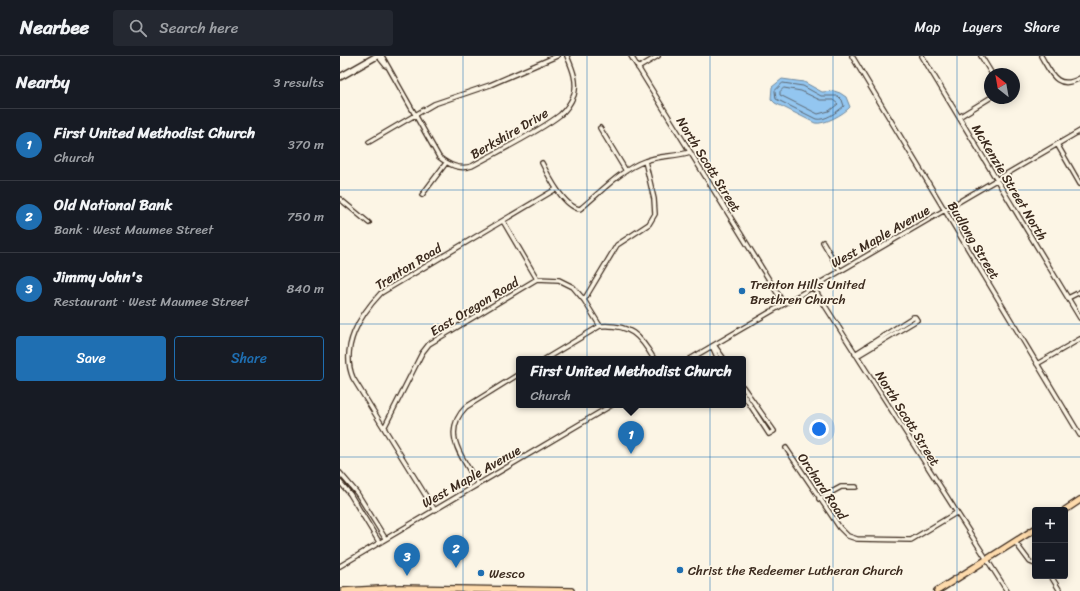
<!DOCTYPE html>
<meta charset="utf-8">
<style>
:root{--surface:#171b24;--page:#242831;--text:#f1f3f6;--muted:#9ea1a6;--line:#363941;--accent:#1f6fb2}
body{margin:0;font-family:Sriracha,sans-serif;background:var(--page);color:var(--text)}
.controls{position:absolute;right:12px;bottom:12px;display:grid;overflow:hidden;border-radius:4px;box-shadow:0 2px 10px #0003}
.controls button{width:36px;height:36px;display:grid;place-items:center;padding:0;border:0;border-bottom:1px solid var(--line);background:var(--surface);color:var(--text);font:20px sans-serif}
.compass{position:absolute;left:644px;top:12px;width:36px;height:36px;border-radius:50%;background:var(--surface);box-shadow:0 2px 10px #0003;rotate:329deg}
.you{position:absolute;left:479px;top:373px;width:14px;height:14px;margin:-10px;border:3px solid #fff;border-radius:50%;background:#1a73e8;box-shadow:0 0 0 6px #1a73e833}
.badge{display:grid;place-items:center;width:26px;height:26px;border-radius:50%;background:var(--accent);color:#fff;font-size:13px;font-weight:700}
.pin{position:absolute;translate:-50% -33px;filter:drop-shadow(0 1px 2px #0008)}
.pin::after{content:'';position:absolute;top:21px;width:14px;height:12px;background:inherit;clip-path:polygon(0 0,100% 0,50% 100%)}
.popup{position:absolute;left:176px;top:300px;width:230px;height:52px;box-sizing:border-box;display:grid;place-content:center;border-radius:4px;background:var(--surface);filter:drop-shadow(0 1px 3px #0005);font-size:13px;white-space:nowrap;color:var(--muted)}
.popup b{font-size:15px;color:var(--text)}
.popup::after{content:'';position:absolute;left:50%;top:100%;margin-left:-8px;border:8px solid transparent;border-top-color:var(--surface)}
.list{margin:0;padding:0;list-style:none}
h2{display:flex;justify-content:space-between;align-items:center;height:52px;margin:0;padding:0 16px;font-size:17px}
h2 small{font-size:13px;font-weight:400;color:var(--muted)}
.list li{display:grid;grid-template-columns:26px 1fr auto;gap:12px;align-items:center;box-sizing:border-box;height:72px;padding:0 16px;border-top:1px solid var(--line)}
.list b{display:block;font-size:15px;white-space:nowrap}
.list p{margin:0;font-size:13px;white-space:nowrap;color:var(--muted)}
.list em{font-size:13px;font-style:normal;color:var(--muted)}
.actions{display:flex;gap:8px;padding:12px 16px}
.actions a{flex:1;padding:9px 0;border:1px solid var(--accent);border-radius:4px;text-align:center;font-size:14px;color:var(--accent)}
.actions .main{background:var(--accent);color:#fff}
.icon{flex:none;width:22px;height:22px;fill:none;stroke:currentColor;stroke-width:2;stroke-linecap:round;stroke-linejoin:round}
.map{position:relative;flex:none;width:740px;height:535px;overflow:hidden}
header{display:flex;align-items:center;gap:24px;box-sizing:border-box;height:56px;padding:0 20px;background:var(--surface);border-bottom:1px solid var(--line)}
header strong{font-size:19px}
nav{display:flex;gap:22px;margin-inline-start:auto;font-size:14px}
.search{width:280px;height:36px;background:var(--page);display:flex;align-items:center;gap:10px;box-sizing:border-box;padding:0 14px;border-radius:4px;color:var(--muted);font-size:15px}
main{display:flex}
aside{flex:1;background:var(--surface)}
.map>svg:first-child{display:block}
.water{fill:#93c6f0;stroke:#70889c}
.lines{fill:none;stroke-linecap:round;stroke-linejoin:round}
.shore{stroke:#5e6872;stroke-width:1}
.street-casing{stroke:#3b2a1e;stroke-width:6}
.secondary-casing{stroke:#3b2a1e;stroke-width:8}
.primary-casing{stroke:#3b2a1e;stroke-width:8}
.street{stroke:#fcf5e5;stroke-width:3.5}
.secondary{stroke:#fcf5e5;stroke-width:5}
.primary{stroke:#fedbac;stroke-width:5.5}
.grid{fill:none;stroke:#1f6fb2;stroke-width:1;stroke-opacity:0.55}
.poi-dot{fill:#1f6fb2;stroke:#fcf5e5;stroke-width:1.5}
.labels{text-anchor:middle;stroke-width:3.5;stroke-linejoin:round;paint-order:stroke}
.street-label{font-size:13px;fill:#3b2a1e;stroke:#fcf5e5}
.poi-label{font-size:13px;fill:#3b2a1e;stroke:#fcf5e5;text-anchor:start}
</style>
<header>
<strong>Nearbee</strong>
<div class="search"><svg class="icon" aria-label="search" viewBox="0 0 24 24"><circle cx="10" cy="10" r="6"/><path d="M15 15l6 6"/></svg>Search here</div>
<nav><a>Map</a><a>Layers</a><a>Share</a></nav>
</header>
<main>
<aside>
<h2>Nearby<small>3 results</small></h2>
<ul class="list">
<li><span class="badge">1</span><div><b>First United Methodist Church</b><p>Church</p></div><em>370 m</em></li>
<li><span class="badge">2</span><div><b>Old National Bank</b><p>Bank · West Maumee Street</p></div><em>750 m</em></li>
<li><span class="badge">3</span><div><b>Jimmy John's</b><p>Restaurant · West Maumee Street</p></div><em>840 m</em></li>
</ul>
<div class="actions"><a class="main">Save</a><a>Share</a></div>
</aside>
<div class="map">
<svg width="740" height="535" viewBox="0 0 740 535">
<rect width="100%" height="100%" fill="#fcf5e5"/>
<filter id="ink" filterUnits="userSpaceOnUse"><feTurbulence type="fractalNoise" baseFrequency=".025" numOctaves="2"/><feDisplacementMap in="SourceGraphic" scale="8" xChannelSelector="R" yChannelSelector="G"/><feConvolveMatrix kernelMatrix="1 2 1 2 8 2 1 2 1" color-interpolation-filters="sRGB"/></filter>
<g filter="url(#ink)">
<path class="water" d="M442 23 464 26 482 36 494 35 500 37 506 41 510 51C504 58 484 69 475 67L435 47 431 43 432 31Z"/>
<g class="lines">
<path class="shore" d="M443 27 463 30 481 40H498L502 44 504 50C497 56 485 65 476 63L436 43 435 35Z
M444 32 461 35 480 44H493L498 48 489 55 478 58 440 39V36Z"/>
<g class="street-casing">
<path id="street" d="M38 0 46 10
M42 0 99 101C109 109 119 114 132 110 159 95 197 77 220 59 226 54 231 46 234 39 238 25 232 12 227 0
M291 0 444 248
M512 0 740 379
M582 0 740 262
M641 0 652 18
M701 0C711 17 717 35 740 22
M298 12 318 0
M619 61 650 42
M260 72 286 115
M29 86 94 48 150 29 217 0
M717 88 740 128
M202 107C209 121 224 151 240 153 260 137 280 114 305 105 319 99 335 101 350 96
M82 139 106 107
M0 143 29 167
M163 165 197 223
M483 186 500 215
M473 231 667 535
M728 242 740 236
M244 244 277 189 309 168 315 158 314 143 305 105
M374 289 384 303
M372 290 378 303
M515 298 573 261H575L577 264 517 300
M205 303 260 270C290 268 300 279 314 303
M350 303 740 75
M697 308 740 283
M403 331 434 375 429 378 403 338
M44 372 82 297 89 288 197 223 219 224 233 231 244 244 260 270
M446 392 500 472 508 480 517 483 571 484 616 457
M0 417 17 437 45 482
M0 426 10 438 39 486
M138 428C123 402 100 377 126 351L179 318
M479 443 501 431H516
M94 453 13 322C0 291 20 259 41 237L216 133
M675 486 690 506 695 508
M0 510 272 349
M711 520 720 535"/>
</g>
<g class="secondary-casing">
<path id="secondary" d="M0 21 37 0"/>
</g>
<g class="primary-casing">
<path id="primary" d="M725 454 740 444
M4 535 59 532 231 535
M597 535 695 473"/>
</g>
<use href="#street" class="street"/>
<use href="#secondary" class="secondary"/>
<use href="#primary" class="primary"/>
</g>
</g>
<path class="grid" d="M123 0V535M247 0V535M370 0V535M493 0V535M617 0V535M0 134H740M0 268H740M0 401H740"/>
<g class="poi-dot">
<circle cx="402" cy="235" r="4"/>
<circle cx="340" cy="514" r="4"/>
<circle cx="141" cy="517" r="4"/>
</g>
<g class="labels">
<g class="street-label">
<text transform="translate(169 77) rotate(-30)" y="5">Berkshire Drive</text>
<text transform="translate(369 108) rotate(58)" y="5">North Scott Street</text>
<text transform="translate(670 126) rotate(59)" y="5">McKenzie Street North</text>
<text transform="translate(540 180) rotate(-30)" y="5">West Maple Avenue</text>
<text transform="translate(634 184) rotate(59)" y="5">Budlong Street</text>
<text transform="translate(68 210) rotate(-32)" y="5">Trenton Road</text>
<text transform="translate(134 250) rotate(-31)" y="5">East Oregon Road</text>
<text transform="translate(568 362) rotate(58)" y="5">North Scott Street</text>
<text transform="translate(131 420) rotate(-30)" y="5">West Maple Avenue</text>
<text transform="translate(483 430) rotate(56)" y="5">Orchard Road</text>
</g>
<g class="poi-label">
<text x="410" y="233">Trenton Hills United<tspan x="410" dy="15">Brethren Church</tspan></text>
<text x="348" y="519">Christ the Redeemer Lutheran Church</text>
<text x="149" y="522">Wesco</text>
</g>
</g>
</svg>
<div class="controls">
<button>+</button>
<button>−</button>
</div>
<svg class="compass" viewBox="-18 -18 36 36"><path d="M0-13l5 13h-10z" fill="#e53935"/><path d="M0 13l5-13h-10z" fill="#9ea1a6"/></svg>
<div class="you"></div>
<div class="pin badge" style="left:291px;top:398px">1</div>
<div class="popup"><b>First United Methodist Church</b>Church</div>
<div class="pin badge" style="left:116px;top:512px">2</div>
<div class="pin badge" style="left:67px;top:520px">3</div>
</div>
</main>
